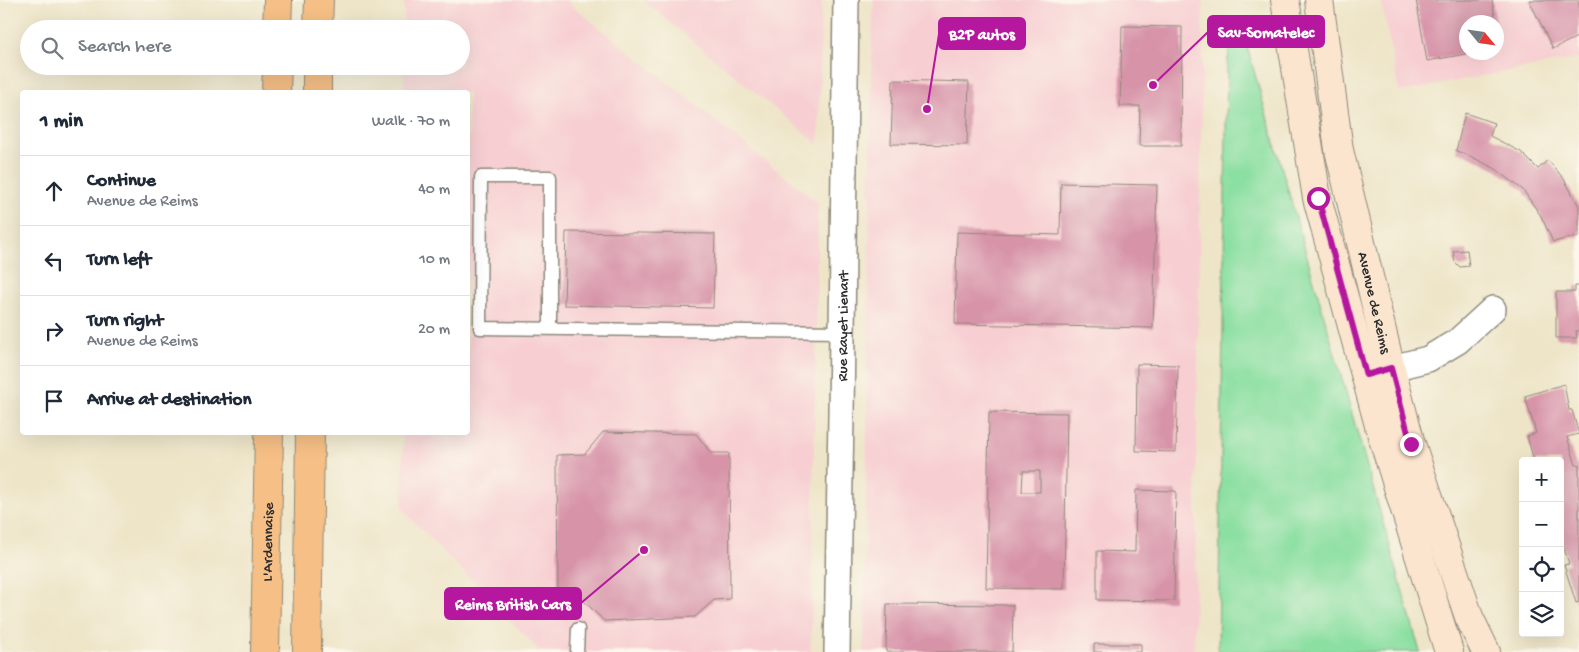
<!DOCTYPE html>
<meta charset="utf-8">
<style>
:root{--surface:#fff;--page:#f2f2f3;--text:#1f2937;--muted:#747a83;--line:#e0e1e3}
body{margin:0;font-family:"Gochi Hand",sans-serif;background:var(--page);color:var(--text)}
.controls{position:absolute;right:15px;bottom:15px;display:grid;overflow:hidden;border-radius:5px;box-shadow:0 5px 20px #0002}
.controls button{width:45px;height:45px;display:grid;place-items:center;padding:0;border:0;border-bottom:1px solid var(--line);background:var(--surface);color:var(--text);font:25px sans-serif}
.compass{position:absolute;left:1459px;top:15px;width:45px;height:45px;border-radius:50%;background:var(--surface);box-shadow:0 5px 20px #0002;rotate:119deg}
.stop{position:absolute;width:15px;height:15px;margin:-11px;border:4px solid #b5179e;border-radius:50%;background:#fff}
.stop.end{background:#b5179e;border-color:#fff;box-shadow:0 1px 5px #0008}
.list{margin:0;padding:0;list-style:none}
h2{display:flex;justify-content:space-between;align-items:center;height:65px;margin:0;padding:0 20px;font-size:21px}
h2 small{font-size:16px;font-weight:400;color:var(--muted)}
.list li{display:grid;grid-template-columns:32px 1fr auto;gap:15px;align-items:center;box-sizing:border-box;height:70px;padding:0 20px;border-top:1px solid var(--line)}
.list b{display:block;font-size:19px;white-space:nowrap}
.list p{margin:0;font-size:16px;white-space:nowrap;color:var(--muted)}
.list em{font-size:16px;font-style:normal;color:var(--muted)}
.icon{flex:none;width:28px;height:28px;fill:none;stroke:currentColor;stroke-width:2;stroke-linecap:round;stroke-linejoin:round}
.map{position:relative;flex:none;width:1579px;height:652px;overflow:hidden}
.search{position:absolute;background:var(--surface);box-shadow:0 5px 20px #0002;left:20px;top:20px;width:450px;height:55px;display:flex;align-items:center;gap:12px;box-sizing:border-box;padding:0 18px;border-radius:28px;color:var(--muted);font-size:19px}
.panel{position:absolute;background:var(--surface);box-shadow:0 5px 20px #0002;left:20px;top:90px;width:450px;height:345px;border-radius:5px}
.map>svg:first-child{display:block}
.built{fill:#f7cfd2;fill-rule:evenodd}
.green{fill:#8bdfa1;stroke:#5b8566}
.building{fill:#d793a8;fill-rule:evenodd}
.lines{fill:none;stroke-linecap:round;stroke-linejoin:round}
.lane-casing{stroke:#8c887a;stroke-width:15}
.street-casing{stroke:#8c887a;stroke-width:28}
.secondary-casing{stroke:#8c887a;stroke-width:30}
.highway-casing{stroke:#8c887a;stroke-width:30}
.lane{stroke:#fff;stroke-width:12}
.street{stroke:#fff;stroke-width:25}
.secondary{stroke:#fbe5cf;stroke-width:28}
.highway{stroke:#f5bf86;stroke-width:28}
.route{stroke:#b5179e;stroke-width:6}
.labels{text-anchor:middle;stroke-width:4.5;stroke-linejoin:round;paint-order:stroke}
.street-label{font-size:15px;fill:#2b2b2b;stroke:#fbf7ec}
.leader{fill:none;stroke:#b5179e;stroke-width:2}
.callout-dot{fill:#b5179e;stroke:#fbf7ec;stroke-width:2}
.callout{fill:#b5179e;stroke:#b5179e;stroke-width:2}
.callout-label{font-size:16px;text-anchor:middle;font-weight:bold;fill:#fff}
</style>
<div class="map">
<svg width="1579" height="652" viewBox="0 0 1579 652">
<rect width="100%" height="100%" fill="#fbf7ec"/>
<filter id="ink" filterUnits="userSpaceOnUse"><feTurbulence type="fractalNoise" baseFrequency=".02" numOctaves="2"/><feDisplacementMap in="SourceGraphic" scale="10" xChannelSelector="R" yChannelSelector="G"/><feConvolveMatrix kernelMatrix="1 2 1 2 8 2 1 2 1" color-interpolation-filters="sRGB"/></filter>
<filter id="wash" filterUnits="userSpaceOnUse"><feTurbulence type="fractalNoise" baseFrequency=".0096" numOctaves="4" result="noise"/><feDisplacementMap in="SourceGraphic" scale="20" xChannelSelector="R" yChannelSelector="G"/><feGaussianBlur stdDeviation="1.12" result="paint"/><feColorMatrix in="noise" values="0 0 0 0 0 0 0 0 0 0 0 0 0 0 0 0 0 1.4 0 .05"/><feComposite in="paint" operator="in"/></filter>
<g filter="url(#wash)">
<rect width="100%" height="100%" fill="#eee5c8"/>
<path class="built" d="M404 0H565L818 203 811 652H541L403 510V433L468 432V92H404V66H461V29H404Z
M643 0H821L819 145Z
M874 0H1203L1194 652H864L872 28Z
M1381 0H1579V58L1399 92ZM1466 22H1496V52H1466Z"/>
<path class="green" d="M1242 29 1420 652H1218L1227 66 1230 46Z"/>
<g id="blocks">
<path class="building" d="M1416 0H1492L1496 22H1466V54L1427 61Z
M1529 0H1579V36L1553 49Z
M1122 26 1182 27 1181 146H1139L1140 106H1120Z
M893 80 969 82 967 145 891 144Z
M1465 113 1494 123 1490 136 1521 152 1538 169 1548 160 1564 179 1579 206V236L1553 242 1541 216 1523 190 1496 169 1468 155 1456 151Z
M1061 183 1157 185 1153 328 955 324 957 232 1060 235Z
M566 232 715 234 713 308 564 305Z
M1467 250 1469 266 1460 267 1455 262 1453 251Z
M1575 286H1579V331H1576L1577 338H1556V292H1575Z
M1137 364 1178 365 1176 452 1136 451Z
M1564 384 1569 410H1572L1579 434 1567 437 1576 465 1579 464V602L1576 603 1564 565 1569 564 1560 536V461H1534L1527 436 1536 433 1525 396Z
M989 412 1067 413 1064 589 986 588ZM1023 471H1040V492H1022Z
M603 432 696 434 711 453H729L730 599 714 600 695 617 604 621 584 601H558L557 455 585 454Z
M1136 490 1176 491 1174 601 1097 600V551L1135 552Z
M887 604 1013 605 1012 652H886Z
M1094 644H1141V652H1094Z"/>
</g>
</g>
<g filter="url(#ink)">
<use href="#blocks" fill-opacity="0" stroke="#8c887a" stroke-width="1"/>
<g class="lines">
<g class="lane-casing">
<path id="lane" d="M550 328V177H481L480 328 842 332
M577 652 578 629"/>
</g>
<g class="street-casing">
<g id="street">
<path d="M1372 373 1428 359 1458 341 1493 309"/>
<path id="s1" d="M837 652 841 416 846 0"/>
</g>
</g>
<g class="secondary-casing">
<g id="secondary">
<path d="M1285 0 1317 198 1380 429 1449 652"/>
<path id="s2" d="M1319 0 1339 150 1391 369 1411 444 1469 617 1486 652"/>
</g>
</g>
<g class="highway-casing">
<g id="highway">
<path d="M277 29 278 0"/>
<path d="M318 29 319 0"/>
<path d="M276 92 277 66"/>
<path d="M317 92V66"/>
<path id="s3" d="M265 652 269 432"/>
<path d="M307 652 310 432"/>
</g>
</g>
<use href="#lane" class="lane"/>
<use href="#street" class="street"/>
<use href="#secondary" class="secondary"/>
<use href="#highway" class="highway"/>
</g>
</g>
<g class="lines" filter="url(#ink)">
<path class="route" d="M1318 198 1366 375 1391 368 1411 444"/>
</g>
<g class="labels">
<g class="street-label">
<text dy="5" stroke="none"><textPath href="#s2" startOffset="308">Avenue de Reims</textPath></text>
<text dy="5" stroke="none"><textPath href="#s1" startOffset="326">Rue Rayet Lienart</textPath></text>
<text dy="5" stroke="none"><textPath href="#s3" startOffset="110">L'Ardennaise</textPath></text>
</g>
</g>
<path class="leader" d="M1153 85L1208 32M927 109L939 34M644 550L581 603"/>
<g class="callout-dot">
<circle cx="1153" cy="85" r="5"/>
<circle cx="927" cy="109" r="5"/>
<circle cx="644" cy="550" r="5"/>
</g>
<g class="callout">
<rect x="1208" y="16" width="116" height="31" rx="5"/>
<rect x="939" y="18" width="86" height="31" rx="5"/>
<rect x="445" y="588" width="136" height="31" rx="5"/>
</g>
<g class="callout-label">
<text x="1266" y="37">Sav-Somatelec</text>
<text x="982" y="39">B2P autos</text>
<text x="513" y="609">Reims British Cars</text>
</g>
</svg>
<div class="controls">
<button>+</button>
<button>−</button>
<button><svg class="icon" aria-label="locate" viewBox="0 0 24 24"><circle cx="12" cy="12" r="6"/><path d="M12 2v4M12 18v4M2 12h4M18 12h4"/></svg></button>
<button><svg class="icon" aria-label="layers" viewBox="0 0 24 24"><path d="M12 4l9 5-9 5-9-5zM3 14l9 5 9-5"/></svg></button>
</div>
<svg class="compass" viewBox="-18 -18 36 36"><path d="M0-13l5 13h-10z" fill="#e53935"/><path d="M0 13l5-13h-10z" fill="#747a83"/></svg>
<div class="stop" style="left:1318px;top:198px"></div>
<div class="stop end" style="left:1411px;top:444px"></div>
<div class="search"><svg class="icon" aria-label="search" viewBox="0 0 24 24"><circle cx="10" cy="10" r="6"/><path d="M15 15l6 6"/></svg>Search here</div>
<section class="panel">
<h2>1 min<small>Walk · 70 m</small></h2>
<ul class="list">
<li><svg class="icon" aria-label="ahead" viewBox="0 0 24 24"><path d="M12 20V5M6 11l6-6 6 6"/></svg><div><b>Continue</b><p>Avenue de Reims</p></div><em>40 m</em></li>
<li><svg class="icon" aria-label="left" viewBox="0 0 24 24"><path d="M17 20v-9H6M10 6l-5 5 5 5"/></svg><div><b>Turn left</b></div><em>10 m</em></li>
<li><svg class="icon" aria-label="right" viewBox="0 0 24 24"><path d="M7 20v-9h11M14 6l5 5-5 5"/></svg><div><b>Turn right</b><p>Avenue de Reims</p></div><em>20 m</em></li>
<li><svg class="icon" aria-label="arrive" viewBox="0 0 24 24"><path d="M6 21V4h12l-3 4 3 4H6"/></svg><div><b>Arrive at destination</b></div></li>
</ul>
</section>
</div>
